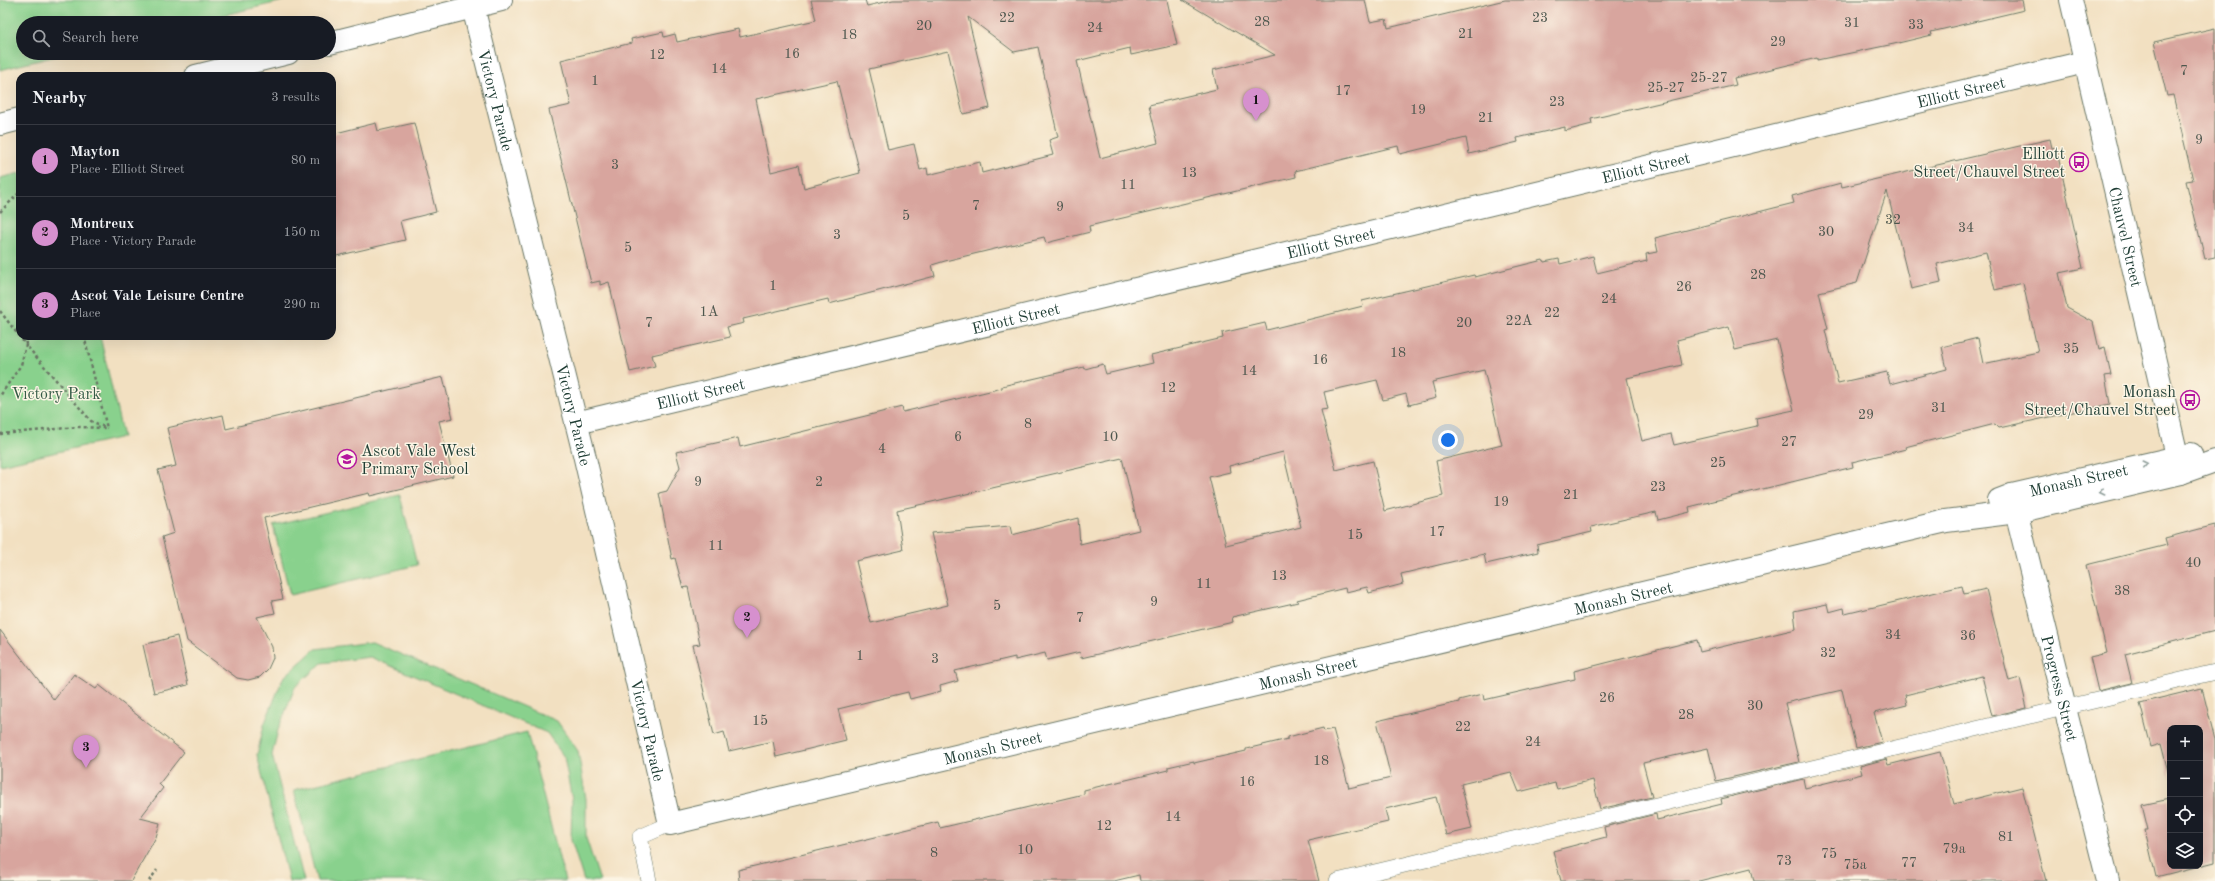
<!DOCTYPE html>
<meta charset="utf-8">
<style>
:root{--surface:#171b24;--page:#20242c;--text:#f1f3f6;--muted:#9ea1a6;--line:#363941;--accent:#d690ce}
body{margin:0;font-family:"Old Standard TT",serif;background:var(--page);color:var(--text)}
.controls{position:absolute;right:12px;bottom:12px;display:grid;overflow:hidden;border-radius:8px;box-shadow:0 4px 16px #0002}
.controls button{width:36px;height:36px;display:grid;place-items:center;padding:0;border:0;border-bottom:1px solid var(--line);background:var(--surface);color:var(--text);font:20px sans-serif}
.you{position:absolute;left:1448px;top:440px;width:14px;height:14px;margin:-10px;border:3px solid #fff;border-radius:50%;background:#1a73e8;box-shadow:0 0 0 6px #1a73e833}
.badge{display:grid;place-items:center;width:26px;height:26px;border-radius:50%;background:var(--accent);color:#111;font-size:13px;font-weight:700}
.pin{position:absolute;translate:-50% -33px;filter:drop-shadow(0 1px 2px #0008)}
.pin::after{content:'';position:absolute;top:21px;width:14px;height:12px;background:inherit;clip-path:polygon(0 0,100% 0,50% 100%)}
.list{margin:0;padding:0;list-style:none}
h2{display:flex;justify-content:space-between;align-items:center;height:52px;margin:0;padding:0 16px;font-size:17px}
h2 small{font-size:13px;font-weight:400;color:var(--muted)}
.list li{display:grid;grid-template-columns:26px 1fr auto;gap:12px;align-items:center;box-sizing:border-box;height:72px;padding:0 16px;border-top:1px solid var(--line)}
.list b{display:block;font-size:15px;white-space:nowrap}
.list p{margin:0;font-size:13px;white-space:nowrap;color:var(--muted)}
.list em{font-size:13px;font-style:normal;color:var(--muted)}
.icon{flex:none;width:22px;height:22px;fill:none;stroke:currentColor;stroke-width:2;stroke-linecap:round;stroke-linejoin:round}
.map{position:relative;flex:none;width:2215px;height:881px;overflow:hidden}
.search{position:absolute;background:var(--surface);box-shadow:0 4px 16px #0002;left:16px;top:16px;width:320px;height:44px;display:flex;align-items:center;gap:10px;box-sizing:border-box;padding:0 14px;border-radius:22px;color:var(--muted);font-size:15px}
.panel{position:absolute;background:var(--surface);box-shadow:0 4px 16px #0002;left:16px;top:72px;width:320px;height:268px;border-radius:12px}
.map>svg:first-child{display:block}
.green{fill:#89d18d;stroke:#548760}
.building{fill:#d8a59e;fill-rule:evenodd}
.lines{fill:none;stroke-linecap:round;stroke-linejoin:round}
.lane-casing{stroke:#697665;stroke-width:16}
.street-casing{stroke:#697665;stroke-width:24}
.secondary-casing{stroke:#697665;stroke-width:24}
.path{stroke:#697665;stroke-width:2.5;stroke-dasharray:3 3;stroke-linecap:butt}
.lane{stroke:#fff;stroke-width:15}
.street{stroke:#fff;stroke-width:22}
.secondary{stroke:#fff;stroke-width:22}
.oneway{stroke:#8f9e9a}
.labels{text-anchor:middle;stroke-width:3;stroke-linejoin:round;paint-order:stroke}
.number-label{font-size:14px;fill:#4d574e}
.street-label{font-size:16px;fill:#1f3d34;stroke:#fcf5e5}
.poi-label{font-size:16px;fill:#1f3d34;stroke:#fcf5e5;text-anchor:end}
.park-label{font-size:16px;fill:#345b46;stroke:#fcf5e5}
</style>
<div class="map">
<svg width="2215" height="881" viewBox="0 0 2215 881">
<rect width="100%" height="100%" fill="#fcf5e5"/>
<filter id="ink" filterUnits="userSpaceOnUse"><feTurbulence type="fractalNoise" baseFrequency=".025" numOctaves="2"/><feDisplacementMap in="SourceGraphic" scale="8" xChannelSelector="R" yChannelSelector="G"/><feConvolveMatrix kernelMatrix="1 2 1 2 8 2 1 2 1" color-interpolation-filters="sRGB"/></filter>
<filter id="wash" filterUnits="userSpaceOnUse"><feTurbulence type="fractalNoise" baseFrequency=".012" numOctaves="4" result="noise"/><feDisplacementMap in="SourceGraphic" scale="16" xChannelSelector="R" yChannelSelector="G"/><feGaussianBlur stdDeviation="0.9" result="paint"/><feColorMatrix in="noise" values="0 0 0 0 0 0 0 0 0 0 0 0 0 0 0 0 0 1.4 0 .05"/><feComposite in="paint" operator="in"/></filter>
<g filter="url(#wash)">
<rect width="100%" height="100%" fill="#f2e0c1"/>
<path class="green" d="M0 0H287L191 23H23V53H68L0 70Z
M20 173V336H100L123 437 0 465V178Z
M400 495 417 565 290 595 273 525Z
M372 642 557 721 578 751 586 799V838L600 881H584L571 840 572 800 564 757 547 733 370 657 322 663 295 687 278 730 272 755 304 881H289L257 755 264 725 283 678 315 649Z
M527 732 565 881H317L294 790Z"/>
<g id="blocks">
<path class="building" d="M811 0H865L867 6 893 0H1167L1177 45 1131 55 1130 48 1077 61 1100 158 1158 143 1149 105 1217 89 1213 70 1275 55 1182 0H1365L1370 22 1386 19 1388 28 1505 0H2022L2024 10 1931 32 1932 35 1894 44 1817 60V58L1734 78 1736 85 1591 119 1592 124 1565 131V127L1517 138 1518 142 1469 154 1466 138 1400 154 1398 146 1295 171 1296 177 1089 226 1090 232 1046 243 1044 237 945 261 932 265 935 276 829 304 828 299 743 319 744 323 727 327 730 337 652 355 655 366 630 372 609 282 600 285V281L591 283 549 110 571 105 561 60 632 43 631 39 663 32 664 37 675 34 677 42 738 29 740 37 816 20ZM968 17 1014 52 1038 47 1058 137 1049 140 1053 155 982 173 980 162 928 175 927 168 920 170 914 144 888 150 869 69 948 51 963 114 990 108ZM837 81 860 173 804 188 799 165 771 172 756 99Z
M2215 28V257L2205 259 2186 181 2193 180 2173 95 2167 96 2154 42Z
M376 123 378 131 414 123 436 212 400 221 405 240 332 257V134Z
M2050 139 2052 148 2056 147 2083 268 2059 273 2067 308 2093 322 2099 349 2105 347 2111 375 2105 376 2110 404 1999 428 1995 424 1905 447 1906 449 1852 462 1853 467 1689 507 1690 512 1658 520 1656 512 1591 527 1592 532 1537 545 1538 552 1486 564 1484 554 1401 574 1403 584 1369 593 1367 587 1346 592 1345 588 1297 600 1298 602 1232 617 1233 622 1081 658 1080 652 1047 660 1045 653 1015 660V657L955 671 958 681 940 686 941 691 910 699 908 692 838 709 846 740 776 757 773 741 729 751 724 732 714 735 693 645 700 644 688 587 683 588 675 558 672 559 659 493 667 491 680 467 676 452 738 438 740 447 902 407 903 412 1002 388V386L1084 367 1085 369 1103 364 1106 374 1153 363 1151 355 1223 338 1222 333 1265 323 1267 330 1363 306 1362 301 1474 275 1475 277 1543 260 1544 262 1559 259 1560 264 1593 256 1597 273 1647 261 1646 254 1658 252 1655 238 1794 203 1792 196 1841 183 1842 187ZM1887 191 1911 289 1941 282 1937 264 1986 252 1995 290 2023 283 2038 352 1983 364 1978 338 1942 347 1947 369 1890 384 1887 372 1838 383 1825 330 1828 329 1819 292 1857 283ZM1729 327 1735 350 1777 340 1794 410 1756 418 1757 426 1674 445 1671 434 1642 441 1627 378 1682 365 1677 340ZM1484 370 1502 445 1436 461 1443 496 1385 511 1373 461 1336 470 1321 410 1328 409 1324 392 1377 380 1383 400 1406 394 1409 405 1436 398 1432 382ZM1283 452 1301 527 1226 545 1209 477 1230 472 1229 466ZM1122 458 1139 530 1080 544 1078 518 1012 535 1010 526 931 533 948 605 871 623 856 561 903 550 897 510Z
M443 377 453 418 439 421 453 476 370 496 369 493 264 518 283 599 272 601 275 613 257 617 272 647 273 658 268 669 260 677 248 680 237 678 187 641 162 537 174 533 158 470 176 466 167 428 223 415 226 429Z
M2215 525V631L2125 654 2132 683 2098 691 2090 657 2107 653 2086 565 2167 545 2165 538Z
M1962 586 1964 594 1986 589 2009 681 2020 678 2027 708 1992 716 1982 676 1905 695 1907 705 1874 713 1882 742 1856 748 1842 690 1785 703 1799 762 1716 781 1708 748 1643 763 1652 797 1600 809 1593 780 1557 789 1555 783 1519 792 1511 772 1461 784 1472 829 1446 835 1436 797 1385 809 1388 822 1308 840 1319 881H1140L1139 875 1114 881H739L738 870 938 822 940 828 1084 794V790L1168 770V767L1194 761V763L1246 751V749L1288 739V737L1323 728 1324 731 1333 729 1349 788 1391 778 1377 721 1459 702V700L1483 694 1484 700 1575 679 1574 671 1697 640 1700 652 1796 629 1794 611 1827 604 1829 612 1844 608 1845 614Z
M0 630 54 700 74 674 96 689 99 685 184 752 159 784 163 788 140 818 160 823 156 837 131 881H0Z
M177 636 188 685 154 693 143 645Z
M2202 688 2215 740V862L2156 877 2145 830H2148L2142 805 2170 799V866H2200V728H2170V779L2161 744 2151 747 2140 703Z
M1940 752 1954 804 2022 787 2046 881H1754L1751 868 1699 881H1561L1553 851 1606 837 1604 827 1656 814 1657 820 1722 804 1721 799 1803 779 1805 788 1862 774 1860 766 1886 759 1888 765Z"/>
</g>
</g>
<g filter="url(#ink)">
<use href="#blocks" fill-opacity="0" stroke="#697665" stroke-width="1"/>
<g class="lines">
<g class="lane-casing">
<path id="lane" d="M649 881 640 837 670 824
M1337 881 2215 672"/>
</g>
<g class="street-casing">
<g id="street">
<path id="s1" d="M2071 0 2181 473"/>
<path id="s2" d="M473 7 584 454 670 824 1946 521 2017 512 2181 473 2215 461"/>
<path id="s3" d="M576 423 2085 62"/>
<path id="s4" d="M2012 495 2108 881"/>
<path id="s5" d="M1999 500 2012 495 2191 454"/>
</g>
</g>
<g class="secondary-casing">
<path id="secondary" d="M329 43 501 0
M196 76 288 53
M0 124 20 119"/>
</g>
<path class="path" d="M0 212 20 192
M20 231V297
M0 311 26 345 21 365 0 396
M25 336 26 345 91 421 107 428
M84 336 107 428
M0 434 78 427 105 428
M149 881 157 870"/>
<use href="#lane" class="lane"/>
<use href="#street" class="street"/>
<use href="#secondary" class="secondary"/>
</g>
<defs><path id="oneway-chevron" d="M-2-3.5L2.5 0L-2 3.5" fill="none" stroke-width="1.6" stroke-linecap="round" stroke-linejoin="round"/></defs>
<g class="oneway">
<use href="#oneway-chevron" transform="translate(2145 464) rotate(-13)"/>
<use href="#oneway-chevron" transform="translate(2102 492) rotate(167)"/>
</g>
</g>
<defs>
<g id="bus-ring" transform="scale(1)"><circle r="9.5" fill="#fcf5e5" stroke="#b5179e" stroke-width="1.5"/><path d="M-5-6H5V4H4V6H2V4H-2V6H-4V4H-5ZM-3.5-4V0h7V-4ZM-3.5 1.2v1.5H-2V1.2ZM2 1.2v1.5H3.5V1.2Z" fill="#b5179e"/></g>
<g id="school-ring" transform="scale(1)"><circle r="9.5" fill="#fcf5e5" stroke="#b5179e" stroke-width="1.5"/><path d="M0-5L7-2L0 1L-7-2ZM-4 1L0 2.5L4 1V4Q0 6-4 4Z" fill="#b5179e"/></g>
</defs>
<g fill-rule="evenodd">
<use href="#bus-ring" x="2079" y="162"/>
<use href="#bus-ring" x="2190" y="400"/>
<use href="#school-ring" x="347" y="459"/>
</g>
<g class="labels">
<g class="number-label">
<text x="1007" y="22">22</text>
<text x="1540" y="22">23</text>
<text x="1262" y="26">28</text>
<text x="1852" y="27">31</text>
<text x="1916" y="29">33</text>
<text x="924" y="30">20</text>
<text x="1095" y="32">24</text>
<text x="1466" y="38">21</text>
<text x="849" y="39">18</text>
<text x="1778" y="46">29</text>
<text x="792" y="58">16</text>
<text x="657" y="59">12</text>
<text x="719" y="73">14</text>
<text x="2184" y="75">7</text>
<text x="1709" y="82">25-27</text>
<text x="595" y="85">1</text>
<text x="1666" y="92">25-27</text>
<text x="1343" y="95">17</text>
<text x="1557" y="106">23</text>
<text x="1418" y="114">19</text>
<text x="1486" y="122">21</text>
<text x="2199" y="144">9</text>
<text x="615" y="169">3</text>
<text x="1189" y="177">13</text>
<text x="1128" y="189">11</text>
<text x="976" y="210">7</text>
<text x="1060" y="211">9</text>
<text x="906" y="220">5</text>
<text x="1893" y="224">32</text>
<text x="1966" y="232">34</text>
<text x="1826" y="236">30</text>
<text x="837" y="239">3</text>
<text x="628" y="252">5</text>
<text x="1758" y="279">28</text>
<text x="773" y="290">1</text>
<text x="1684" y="291">26</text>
<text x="1609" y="303">24</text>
<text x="709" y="316">1A</text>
<text x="1552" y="317">22</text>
<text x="1519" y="325">22A</text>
<text x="649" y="327">7</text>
<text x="1464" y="327">20</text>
<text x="2071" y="353">35</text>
<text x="1398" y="357">18</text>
<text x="1320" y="364">16</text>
<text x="1249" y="375">14</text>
<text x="1168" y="392">12</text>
<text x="1939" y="412">31</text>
<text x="1866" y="419">29</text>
<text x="1028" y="428">8</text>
<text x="958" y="441">6</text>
<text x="1110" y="441">10</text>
<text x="1789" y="446">27</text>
<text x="882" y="453">4</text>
<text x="1718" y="467">25</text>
<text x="698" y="486">9</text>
<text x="819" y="486">2</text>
<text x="1658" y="491">23</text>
<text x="1571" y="499">21</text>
<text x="1501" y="506">19</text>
<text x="1437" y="536">17</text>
<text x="1355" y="539">15</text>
<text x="716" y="550">11</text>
<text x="2193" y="567">40</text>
<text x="1279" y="580">13</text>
<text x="1204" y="588">11</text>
<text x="2122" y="595">38</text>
<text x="1154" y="606">9</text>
<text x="997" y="610">5</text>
<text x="1080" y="622">7</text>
<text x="1893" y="639">34</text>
<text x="1968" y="640">36</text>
<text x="1828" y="657">32</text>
<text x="860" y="660">1</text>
<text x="935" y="663">3</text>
<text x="1607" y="702">26</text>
<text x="1755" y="710">30</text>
<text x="1686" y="719">28</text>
<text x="760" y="725">15</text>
<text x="1463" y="731">22</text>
<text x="1533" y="746">24</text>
<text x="1321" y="765">18</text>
<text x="1247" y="786">16</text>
<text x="1173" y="821">14</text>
<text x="1104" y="830">12</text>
<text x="2006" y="841">81</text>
<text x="1954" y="853">79a</text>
<text x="1025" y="854">10</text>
<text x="934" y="857">8</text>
<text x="1829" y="858">75</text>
<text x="1784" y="865">73</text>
<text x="1909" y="867">77</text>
<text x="1855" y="869">75a</text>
</g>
<g class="street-label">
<text dy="6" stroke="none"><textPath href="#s3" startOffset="1424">Elliott Street</textPath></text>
<text dy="6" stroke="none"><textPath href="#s2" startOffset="96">Victory Parade</textPath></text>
<text dy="6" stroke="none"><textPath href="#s3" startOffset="1100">Elliott Street</textPath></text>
<text dy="6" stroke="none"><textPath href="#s1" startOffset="243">Chauvel Street</textPath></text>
<text dy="6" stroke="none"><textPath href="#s3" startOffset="776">Elliott Street</textPath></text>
<text dy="6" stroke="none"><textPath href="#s3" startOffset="452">Elliott Street</textPath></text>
<text dy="6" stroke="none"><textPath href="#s3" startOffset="128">Elliott Street</textPath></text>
<text dy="6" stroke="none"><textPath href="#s2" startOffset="420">Victory Parade</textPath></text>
<text dy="6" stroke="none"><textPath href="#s5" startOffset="82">Monash Street</textPath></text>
<text dy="6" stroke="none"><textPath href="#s2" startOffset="1820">Monash Street</textPath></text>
<text dy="6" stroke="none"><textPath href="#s2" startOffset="1496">Monash Street</textPath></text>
<text dy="6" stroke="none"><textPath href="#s4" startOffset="199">Progress Street</textPath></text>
<text dy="6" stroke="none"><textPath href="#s2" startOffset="744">Victory Parade</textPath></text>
<text dy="6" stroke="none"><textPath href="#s2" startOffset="1172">Monash Street</textPath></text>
</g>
<g class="poi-label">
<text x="2065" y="159">Elliott<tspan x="2065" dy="18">Street/Chauvel Street</tspan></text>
<text x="2176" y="397">Monash<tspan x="2176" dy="18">Street/Chauvel Street</tspan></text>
<text x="361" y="456" text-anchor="start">Ascot Vale West<tspan x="361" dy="18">Primary School</tspan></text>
</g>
<g class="park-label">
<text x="56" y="399">Victory Park</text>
</g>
</g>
</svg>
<div class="controls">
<button>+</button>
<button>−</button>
<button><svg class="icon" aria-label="locate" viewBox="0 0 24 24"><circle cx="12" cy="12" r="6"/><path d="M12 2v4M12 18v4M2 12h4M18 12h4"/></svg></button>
<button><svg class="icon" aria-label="layers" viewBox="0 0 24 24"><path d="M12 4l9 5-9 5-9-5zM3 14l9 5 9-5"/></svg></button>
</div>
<div class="you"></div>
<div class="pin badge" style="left:1256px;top:121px">1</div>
<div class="pin badge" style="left:747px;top:638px">2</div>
<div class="pin badge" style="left:86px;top:768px">3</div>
<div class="search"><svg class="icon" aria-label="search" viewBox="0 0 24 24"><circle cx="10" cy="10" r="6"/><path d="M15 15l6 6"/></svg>Search here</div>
<section class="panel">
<h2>Nearby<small>3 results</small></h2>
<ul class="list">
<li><span class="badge">1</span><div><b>Mayton</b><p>Place · Elliott Street</p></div><em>80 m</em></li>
<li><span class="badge">2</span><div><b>Montreux</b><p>Place · Victory Parade</p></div><em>150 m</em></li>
<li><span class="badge">3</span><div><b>Ascot Vale Leisure Centre</b><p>Place</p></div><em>290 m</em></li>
</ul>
</section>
</div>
